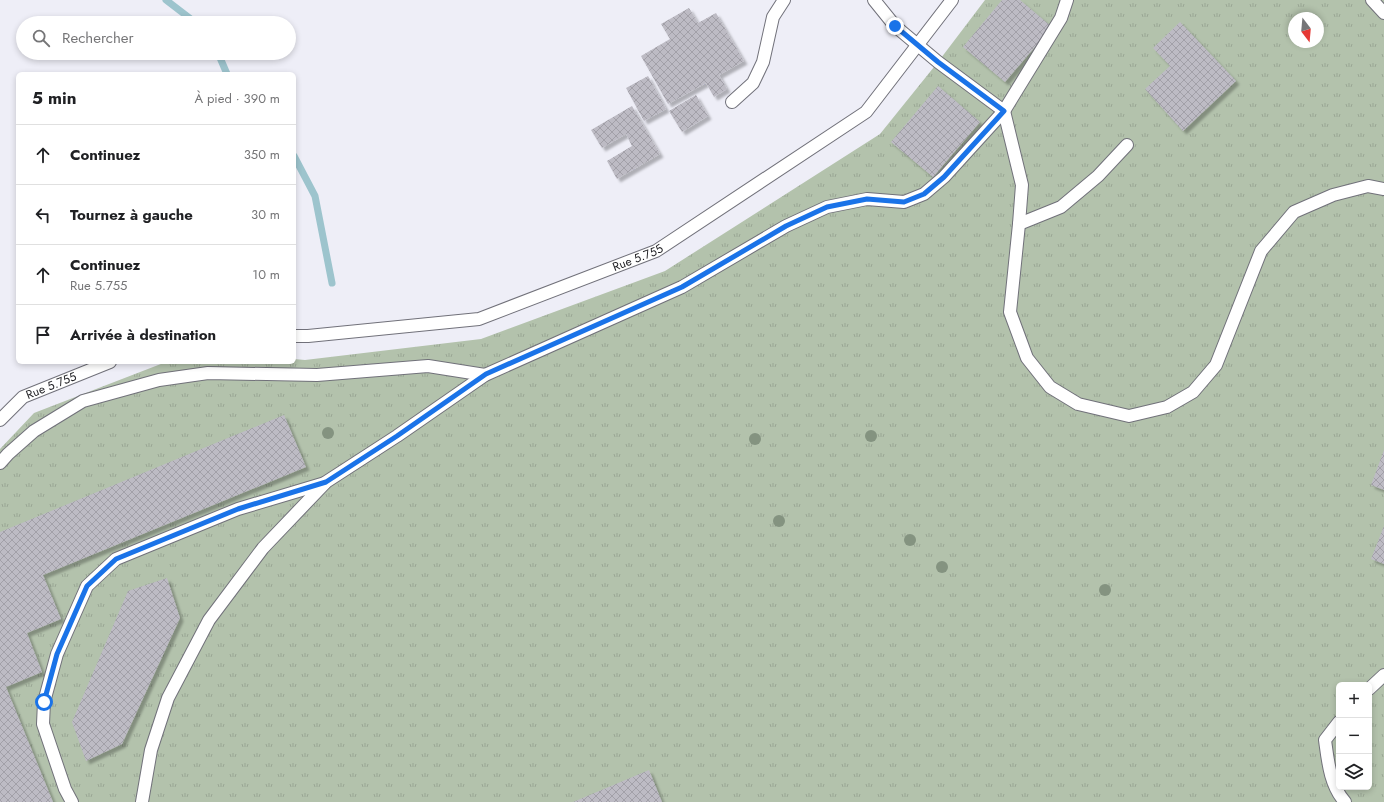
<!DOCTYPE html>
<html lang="fr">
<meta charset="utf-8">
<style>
:root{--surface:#fff;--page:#f6f6f6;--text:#202124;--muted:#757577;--line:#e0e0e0}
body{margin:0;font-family:Jost,sans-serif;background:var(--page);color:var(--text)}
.controls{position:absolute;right:12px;bottom:12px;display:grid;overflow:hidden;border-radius:6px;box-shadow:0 2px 6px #0003}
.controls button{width:36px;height:36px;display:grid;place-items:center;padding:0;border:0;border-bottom:1px solid var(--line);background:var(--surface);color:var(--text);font:20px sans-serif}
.compass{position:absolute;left:1288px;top:12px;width:36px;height:36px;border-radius:50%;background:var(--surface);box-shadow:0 2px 6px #0003;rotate:164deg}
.stop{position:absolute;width:12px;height:12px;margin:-9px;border:3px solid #1a73e8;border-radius:50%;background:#fff}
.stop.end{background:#1a73e8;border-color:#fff;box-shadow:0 1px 4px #0008}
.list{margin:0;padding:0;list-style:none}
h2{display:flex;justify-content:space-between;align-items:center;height:52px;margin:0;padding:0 16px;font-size:17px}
h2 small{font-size:13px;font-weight:400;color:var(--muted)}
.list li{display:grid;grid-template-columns:26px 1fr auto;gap:12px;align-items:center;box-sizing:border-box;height:60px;padding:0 16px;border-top:1px solid var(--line)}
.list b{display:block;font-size:15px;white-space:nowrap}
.list p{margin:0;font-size:13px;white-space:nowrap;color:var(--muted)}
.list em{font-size:13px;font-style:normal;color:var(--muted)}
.icon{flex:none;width:22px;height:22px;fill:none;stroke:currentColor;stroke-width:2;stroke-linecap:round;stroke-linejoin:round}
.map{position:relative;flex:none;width:1384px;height:802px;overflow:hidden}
.search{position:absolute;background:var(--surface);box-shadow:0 2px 6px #0003;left:16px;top:16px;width:280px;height:44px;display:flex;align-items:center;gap:10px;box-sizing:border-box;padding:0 14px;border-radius:22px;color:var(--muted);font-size:15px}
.panel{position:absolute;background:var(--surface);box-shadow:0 2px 6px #0003;left:16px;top:72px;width:280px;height:292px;border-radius:6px}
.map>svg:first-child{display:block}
.grass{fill:url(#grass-tufts);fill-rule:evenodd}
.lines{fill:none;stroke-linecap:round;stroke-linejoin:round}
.stream{stroke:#9dc4cd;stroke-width:7}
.building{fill:url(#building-cross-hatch);filter:url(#shadow)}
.lane-casing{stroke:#71717a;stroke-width:14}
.lane{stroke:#fff;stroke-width:12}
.tree{fill:#849380}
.route{stroke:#1a73e8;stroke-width:5}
.labels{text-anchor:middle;stroke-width:3;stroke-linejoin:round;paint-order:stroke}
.street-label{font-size:12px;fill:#1f1f23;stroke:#fcfcfe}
</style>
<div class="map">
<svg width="1384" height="802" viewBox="0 0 1384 802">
<defs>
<pattern id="grass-tufts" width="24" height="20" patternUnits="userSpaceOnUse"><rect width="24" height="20" fill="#b3c2ac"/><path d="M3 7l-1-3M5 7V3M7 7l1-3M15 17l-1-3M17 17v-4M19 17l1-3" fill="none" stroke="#9aa694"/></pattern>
<pattern id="building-cross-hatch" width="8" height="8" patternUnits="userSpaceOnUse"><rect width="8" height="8" fill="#bdbbc4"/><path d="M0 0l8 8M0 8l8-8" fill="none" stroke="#a2a0a8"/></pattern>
<filter id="shadow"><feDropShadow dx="3.5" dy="3.5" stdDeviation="1" flood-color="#0004"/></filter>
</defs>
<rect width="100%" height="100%" fill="#eeeef7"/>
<path class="grass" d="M985 0H1384V802H0V449L34 413 166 362H294V359L305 360 481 339 665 271 880 134 938 62ZM1294 18H1318V42H1294ZM1339 685H1369V787H1339Z"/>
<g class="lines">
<path class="stream" d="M166 0 196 23
M218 53 227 74
M294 156 315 196 332 283"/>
</g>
<path class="building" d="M1002 0H1020L1052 27 1005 82 963 47Z
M689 8 698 23 716 13 744 61 719 75 727 89 714 97 706 83 668 104 641 56 670 39 661 24Z
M1180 22 1236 81 1183 131 1145 89 1170 66 1153 48Z
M648 76 666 109 644 121 626 88Z
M938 86 980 122 933 177 891 142Z
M696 95 708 116 682 132 669 111Z
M632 106 660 154 617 179 607 161 632 146 626 134 602 148 591 130Z
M284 415 306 467 43 575 61 619 27 633 42 672 6 687 53 802H0V532Z
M1384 450V490L1371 485Z
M1384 526V564L1371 559Z
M167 578 180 618 122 744 86 761 72 722 128 591Z
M649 770 662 802H573Z"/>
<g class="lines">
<g class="lane-casing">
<g id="lane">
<path d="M874 0 895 26 938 62 1004 111 1022 185 1019 224 1010 312 1027 358 1050 387 1078 404 1129 416 1167 407 1193 392 1216 365 1261 251 1294 212 1333 195 1368 186 1384 189"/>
<path d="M1372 0 1384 13"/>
<path d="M732 102 753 83 763 62 773 17 784 0"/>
<path d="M1019 224 1061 207 1098 176 1127 145"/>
<path id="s1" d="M294 336H308L479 319 656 251 866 112 952 0"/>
<path id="s2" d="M0 420 23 397 110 362"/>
<path d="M0 463 8 454 34 431 83 401 159 380 208 373 317 375 428 366 485 375"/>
<path d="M1369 689 1384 675"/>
<path d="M1339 722 1325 740C1328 762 1330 785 1345 802"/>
<path d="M72 802 65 789 43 724 44 702 57 654 87 586 116 559 238 509 325 483"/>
<path d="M142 802 151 750 168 698 209 620 263 548 326 482 397 436 485 375 682 287 786 226 827 207 867 199 904 202 924 194 944 177 1004 111 1061 18 1067 0"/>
</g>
</g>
<use href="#lane" class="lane"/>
</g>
<g class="tree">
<circle cx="328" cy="433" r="6"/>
<circle cx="871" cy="436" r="6"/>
<circle cx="755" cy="439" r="6"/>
<circle cx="779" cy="521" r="6"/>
<circle cx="910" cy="540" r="6"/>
<circle cx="942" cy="567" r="6"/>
<circle cx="1105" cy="590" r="6"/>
</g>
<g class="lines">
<path class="route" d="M44 702 57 654 87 586 116 559 238 509 326 482 397 436 486 374 682 287 786 226 827 207 867 199 904 202 924 194 944 177 1004 111 938 62 895 26"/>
</g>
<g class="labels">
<g class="street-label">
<text dy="4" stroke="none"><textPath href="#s1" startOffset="356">Rue 5.755</textPath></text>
<text dy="4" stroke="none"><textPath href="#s2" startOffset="63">Rue 5.755</textPath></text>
</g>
</g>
</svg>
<div class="controls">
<button>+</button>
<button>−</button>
<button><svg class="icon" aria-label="layers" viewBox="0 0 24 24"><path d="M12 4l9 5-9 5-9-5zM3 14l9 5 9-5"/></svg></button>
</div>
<svg class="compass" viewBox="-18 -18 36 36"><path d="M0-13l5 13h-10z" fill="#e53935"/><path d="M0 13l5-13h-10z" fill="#757577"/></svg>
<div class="stop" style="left:44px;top:702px"></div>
<div class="stop end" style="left:895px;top:26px"></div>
<div class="search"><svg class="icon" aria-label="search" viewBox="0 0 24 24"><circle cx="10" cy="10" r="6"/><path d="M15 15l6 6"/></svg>Rechercher</div>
<section class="panel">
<h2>5 min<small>À pied · 390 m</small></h2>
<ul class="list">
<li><svg class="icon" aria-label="ahead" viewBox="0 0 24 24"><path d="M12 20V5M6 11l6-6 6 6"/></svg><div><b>Continuez</b></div><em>350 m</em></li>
<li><svg class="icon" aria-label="left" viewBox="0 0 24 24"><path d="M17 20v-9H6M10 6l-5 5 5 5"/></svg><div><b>Tournez à gauche</b></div><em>30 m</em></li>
<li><svg class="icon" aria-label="ahead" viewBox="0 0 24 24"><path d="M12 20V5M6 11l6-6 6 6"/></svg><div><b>Continuez</b><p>Rue 5.755</p></div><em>10 m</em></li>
<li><svg class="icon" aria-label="arrive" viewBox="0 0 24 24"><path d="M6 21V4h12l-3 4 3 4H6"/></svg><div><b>Arrivée à destination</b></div></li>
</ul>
</section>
</div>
